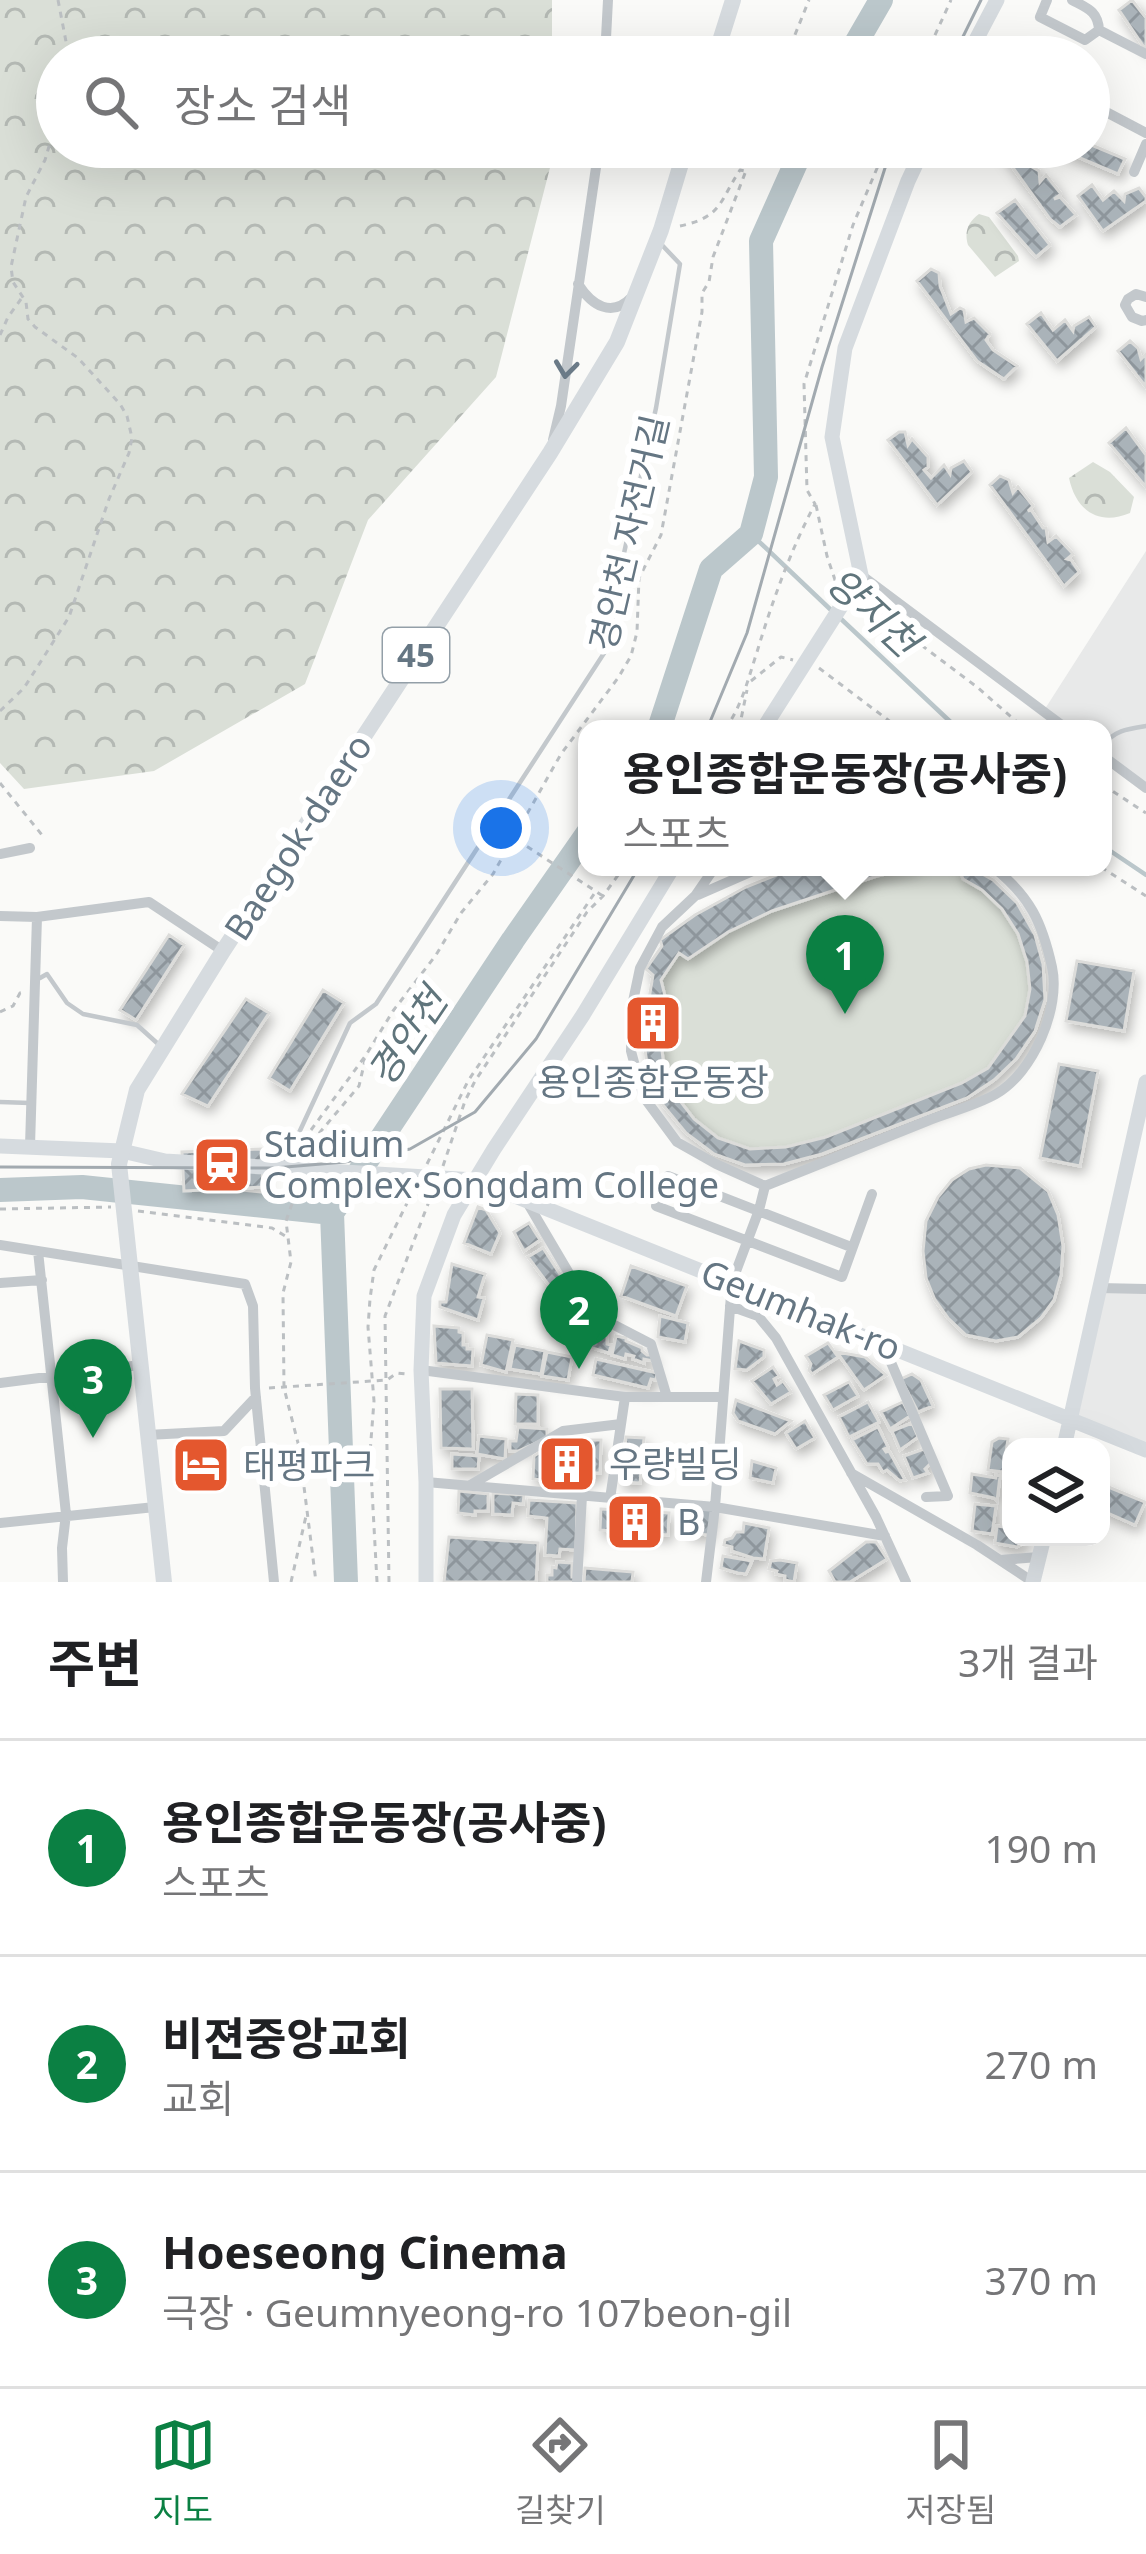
<!DOCTYPE html>
<html lang="ko">
<meta charset="utf-8">
<style>
:root{--surface:#fff;--page:#f2f2f2;--text:#202124;--muted:#757577;--line:#e0e0e0;--accent:#0b8043}
body{margin:0;font-family:"Noto Sans","Noto Sans KR",sans-serif;background:var(--page);color:var(--text)}
.controls{position:absolute;right:36px;bottom:36px;display:grid;overflow:hidden;border-radius:24px;box-shadow:0 12px 48px #0002}
.controls button{width:108px;height:108px;display:grid;place-items:center;padding:0;border:0;border-bottom:3px solid var(--line);background:var(--surface);color:var(--text);font:60px sans-serif}
.you{position:absolute;left:501px;top:828px;width:42px;height:42px;margin:-30px;border:9px solid #fff;border-radius:50%;background:#1a73e8;box-shadow:0 0 0 18px #1a73e833}
.badge{display:grid;place-items:center;width:78px;height:78px;border-radius:50%;background:var(--accent);color:#fff;font-size:39px;font-weight:700}
.pin{position:absolute;translate:-50% -99px;filter:drop-shadow(0 3px 6px #0008)}
.pin::after{content:'';position:absolute;top:63px;width:42px;height:36px;background:inherit;clip-path:polygon(0 0,100% 0,50% 100%)}
.popup{position:absolute;left:578px;top:720px;width:534px;height:156px;box-sizing:border-box;display:grid;place-content:center;border-radius:24px;background:var(--surface);filter:drop-shadow(0 3px 9px #0005);font-size:39px;white-space:nowrap;color:var(--muted)}
.popup b{font-size:45px;color:var(--text)}
.popup::after{content:'';position:absolute;left:50%;top:100%;margin-left:-24px;border:24px solid transparent;border-top-color:var(--surface)}
.list{margin:0;padding:0;list-style:none}
h2{display:flex;justify-content:space-between;align-items:center;height:156px;margin:0;padding:0 48px;font-size:51px}
h2 small{font-size:39px;font-weight:400;color:var(--muted)}
.list li{display:grid;grid-template-columns:78px 1fr auto;gap:36px;align-items:center;box-sizing:border-box;height:216px;padding:0 48px;border-top:3px solid var(--line)}
.list b{display:block;font-size:45px;white-space:nowrap}
.list p{margin:0;font-size:39px;white-space:nowrap;color:var(--muted)}
.list em{font-size:39px;font-style:normal;color:var(--muted)}
.icon{flex:none;width:66px;height:66px;fill:none;stroke:currentColor;stroke-width:2;stroke-linecap:round;stroke-linejoin:round}
.map{position:relative;flex:none;width:1146px;height:1582px;overflow:hidden}
.search{position:absolute;background:var(--surface);box-shadow:0 12px 48px #0002;left:36px;right:36px;top:36px;height:132px;display:flex;align-items:center;gap:30px;box-sizing:border-box;padding:0 42px;border-radius:66px;color:var(--muted);font-size:45px}
.sheet{height:804px;background:var(--surface)}
nav{display:flex;justify-content:space-around;align-items:center;box-sizing:border-box;height:168px;border-top:3px solid var(--line);background:var(--surface);font-size:33px;color:var(--muted)}
nav a{display:grid;justify-items:center;gap:6px}
nav .on{color:var(--accent)}
.map>svg:first-child{display:block}
.built{fill:#e8e9e9}
.grass{fill:#dadfd7}
.forest{fill:url(#forest-crowns)}
.lines{fill:none;stroke-linecap:round;stroke-linejoin:round}
.stream{stroke:#bbc7cb;stroke-width:4.5}
.river{stroke:#bbc7cb;stroke-width:24}
.building{fill:url(#building-cross-hatch);stroke:#dcdcda;stroke-width:3;filter:url(#shadow)}
.path{stroke:#bbbfc2;stroke-width:3;stroke-dasharray:6 6;stroke-linecap:butt}
.lane{stroke:#c3c8cc;stroke-width:4.5}
.street{stroke:#c3c8cc;stroke-width:10}
.secondary{stroke:#d6dbdf;stroke-width:15}
.primary{stroke:#d6dbdf;stroke-width:16}
.tram{stroke:#a2aab0;stroke-width:3}
.oneway{stroke:#6a7a87}
.labels{text-anchor:middle;stroke-width:12;stroke-linejoin:round;paint-order:stroke}
.shield{fill:#fff;stroke:#939fa8;stroke-width:3}
.shield-label{font-size:33px;font-weight:bold;fill:#657683}
.street-label{font-size:36px;fill:#657683;stroke:#fff}
.poi-label{font-size:36px;fill:#657683;stroke:#fff;text-anchor:start}
.water-label{font-size:39px;font-style:italic;fill:#60757c;stroke:#fff}
</style>
<div class="map">
<svg width="1146" height="1582" viewBox="0 0 1146 1582">
<defs>
<pattern id="forest-crowns" width="20" height="18" patternUnits="userSpaceOnUse" patternTransform="scale(3)"><rect width="20" height="18" fill="#dadfd7"/><path d="M2 6a3 3 0 1 1 6 0M12 15a3 3 0 1 1 6 0" fill="none" stroke="#b4b9b4"/></pattern>
<pattern id="building-cross-hatch" width="8" height="8" patternUnits="userSpaceOnUse" patternTransform="scale(3)"><rect width="8" height="8" fill="#aab3b9"/><path d="M0 0l8 8M0 8l8-8" fill="none" stroke="#8e969c"/></pattern>
<filter id="shadow"><feDropShadow dx="3.5" dy="6" stdDeviation="6" flood-color="#0004"/></filter>
</defs>
<rect width="100%" height="100%" fill="#fafaf8"/>
<path class="built" d="M1146 551V788L1103 756V729H1067L1043 712Z
M1099 1288 1146 1289V1450L1071 1418Z"/>
<path class="grass" d="M796 867H970C987 877 1003 887 1016 902 1044 935 1053 988 1035 1029 1026 1050 1010 1065 994 1080L822 1154H714L686 1133 663 1105 643 1035 653 976 646 969 662 946 660 940C703 909 747 887 796 867Z"/>
<path class="forest" d="M0 0H552V57H57V147H552V160L496 377 368 520 305 684 154 771 24 789 0 763Z
M979 214 989 217 1018 256 1019 261 995 277 968 245C964 232 968 222 979 214Z
M1093 462 1110 472 1134 497 1130 513C1099 526 1076 511 1069 478Z"/>
<g class="lines">
<path class="stream" d="M751 534 831 610
M840 618 958 729
M1103 846 1146 875"/>
<path class="river" d="M848 57 881 0
M659 729 711 569 751 534 766 477 761 241 803 147
M0 1190 82 1187 332 1213
M346 1582 332 1213 513 940 587 834"/>
</g>
<path class="building" d="M1132 0 1146 18V50L1119 10Z
M1089 144 1125 159 1118 174 1061 150 1062 147H1089Z
M998 147H1026L1030 151 1020 160 1039 171 1040 182 1046 175 1061 194 1054 199 1060 197 1076 215 1060 227 1050 219Z
M1092 185 1103 200 1114 191 1124 201 1125 194 1139 188 1146 197V201L1103 231 1078 196Z
M1015 200 1050 245 1036 257 997 213Z
M931 269 939 273 940 286 951 314 960 308 964 310 966 322 974 318 990 334 986 340 993 350 1017 366 1004 379 977 361 917 281Z
M1041 313 1053 330 1065 320 1073 331 1074 326 1089 317 1096 327 1057 361 1027 324Z
M1130 341 1138 348 1141 359 1146 354V387L1118 351Z
M1126 428 1146 455V487L1109 443Z
M899 432H905L908 445 912 439 928 457V467L924 470 931 478 944 465 950 474 951 468 964 461 972 472 937 505 888 440Z
M1000 476 1009 480 1013 493 1018 487 1033 506 1028 511 1031 510 1043 528H1046L1048 542 1056 536 1073 554 1067 559 1071 560 1079 572 1064 586 990 485Z
M796 867H918L877 876 772 911 728 932 688 959 679 953 661 980 665 996 660 1032 664 1068 677 1097 694 1119 718 1138 750 1149 786 1147 826 1137 962 1083 988 1068 1025 1016 1030 989 1027 962 1018 934 1002 909 982 890 963 879 958 867H970L993 880 1017 903 1035 935 1043 964 1045 1000 1035 1031 1016 1059 994 1080 967 1098 822 1154 784 1164 745 1165 714 1154 686 1133 663 1105 648 1071 643 1035 653 975 646 969 662 946 660 940 695 915 746 887Z
M169 935 184 945 136 1020 120 1010Z
M1077 961 1134 971 1124 1031 1066 1021Z
M323 990 344 1003 290 1091 269 1078Z
M246 999 269 1013 208 1106 182 1094Z
M1059 1064 1098 1071 1080 1166 1040 1158Z
M261 1149 263 1187 184 1191 182 1152Z
M986 1165 1020 1168 1048 1191 1058 1215 1063 1246 1061 1275 1054 1300 1041 1318 1018 1337 996 1341 966 1335 948 1318 935 1300 926 1278 923 1251 926 1221 938 1197 952 1180 969 1169Z
M478 1207 486 1210 500 1233 491 1254 464 1243Z
M529 1223 540 1240 524 1251 514 1232Z
M543 1248 563 1279 551 1288 528 1257Z
M452 1264 485 1274 478 1297 484 1298 478 1320 440 1307V1302H446Z
M631 1266 687 1286 676 1316 621 1296Z
M660 1316 688 1323 685 1342 658 1337Z
M593 1324 607 1327V1344L611 1345 609 1353 589 1347Z
M434 1326 459 1328V1332L463 1333V1345H467V1349H473L472 1366 436 1363Z
M487 1335 513 1340 506 1372 481 1365Z
M616 1336 626 1338V1341L642 1348V1351L647 1355H655L653 1361 644 1359V1363L633 1359 634 1356 626 1354 625 1359 612 1355Z
M739 1341 764 1350V1357L747 1370 735 1369Z
M828 1343 838 1357 812 1374 809 1370 811 1364 806 1356Z
M515 1345 545 1351 541 1374 510 1369Z
M547 1352 572 1357 568 1380 542 1376Z
M837 1352 865 1357 886 1375 864 1390Z
M596 1359 657 1373 656 1380 651 1379 648 1388 593 1375Z
M773 1367 779 1376 774 1379 777 1385 783 1381 791 1392 771 1404 752 1381Z
M912 1374 921 1380 933 1406 918 1412 901 1379Z
M849 1382 858 1396 833 1410 824 1395Z
M440 1389H472L473 1449 441 1448Z
M516 1394 538 1395V1424H515Z
M736 1400 791 1421 775 1434 738 1421 733 1413Z
M868 1402 879 1422 849 1437 839 1417Z
M903 1402 910 1416 890 1429 881 1412Z
M805 1421 815 1438 796 1449 786 1433Z
M912 1423 918 1437 900 1450 892 1431Z
M518 1427 547 1429V1438L518 1451H510V1441H516Z
M878 1427 888 1447 884 1449 886 1452 889 1451 905 1480 900 1481 887 1470 883 1472 878 1464H867L852 1440Z
M479 1436 506 1439 505 1459 477 1454Z
M626 1437 644 1438 640 1483 621 1482Z
M999 1438 1008 1439 1003 1472 988 1470 992 1442Z
M590 1440H601L600 1473H594V1477L582 1476 583 1485 533 1479 534 1456 550 1446H558V1442L591 1445Z
M924 1449 931 1463 925 1469 928 1473 913 1478 904 1456Z
M452 1454 479 1456 478 1469H452Z
M752 1461 776 1468 773 1483 750 1478Z
M972 1474 996 1478V1475L1000 1476 997 1501 994 1498 970 1493Z
M1101 1484 1145 1502 1135 1525 1101 1510Z
M459 1491 488 1494V1511H475V1515L458 1513Z
M493 1493 524 1495 523 1504 513 1503 512 1515 493 1514Z
M529 1500 577 1503 576 1550 560 1549 559 1556 545 1555 547 1518 528 1516Z
M975 1504 996 1506 992 1534 972 1531Z
M715 1507 708 1535 687 1533 686 1518 688 1519 689 1508Z
M601 1509 669 1513 668 1535 600 1530Z
M744 1523 769 1528 764 1559 753 1558 732 1551V1547L724 1545 725 1540 732 1538 736 1532H743Z
M997 1526 1011 1528V1537H1027V1541L1017 1547 995 1543Z
M449 1537 538 1543 536 1582H444Z
M866 1542H876L887 1559 850 1582H835L829 1571Z
M723 1556 752 1561 746 1574 738 1573 721 1568Z
M780 1560 797 1563 794 1582 785 1580V1576L776 1574 777 1571 769 1569 771 1561Z
M557 1562 572 1563V1577H575V1582H547V1575H552V1567L556 1568Z
M585 1568 633 1572 632 1582H584Z"/>
<g class="lines">
<path class="path" d="M58 0 69 57
M786 57 809 0
M925 57 951 0
M680 226C722 217 719 202 740 170L745 171
M0 335 8 317 21 299
M816 505 827 556 836 583
M864 602 977 687 1025 729
M819 668 900 729
M751 681 781 657 793 660
M0 711 24 688 69 617 109 499 129 453 132 438 127 416 120 404 78 358 35 327 28 319 26 302 13 282 11 267 26 197 45 160 57 119
M725 729C742 706 748 679 757 652 772 602 791 549 815 504L807 490 804 384 853 225 886 147
M739 729 747 690
M0 783 42 835 40 838
M1103 785 1146 813
M517 840 603 896
M1101 867 1146 896
M0 1012 13 1006 20 993 25 992
M311 1130 366 1055 393 1011 436 955 461 913 493 874 561 754 618 678 631 656 637 632 639 578 661 535 702 312V293L709 282 713 257 755 147
M309 1155 316 1137 359 1086 366 1056
M427 1164 468 1081 596 891
M443 1166 465 1101 475 1081 587 912 603 896 624 867
M300 1181 286 1221 291 1262 283 1293 284 1388 299 1447 316 1582
M0 1209 111 1207
M138 1211 272 1228 287 1237
M269 1388 387 1380 397 1373 407 1374
M291 1582 306 1516
M377 1582 370 1453 374 1401 368 1327 370 1299 374 1270 414 1189
M389 1582 385 1316 433 1191"/>
<path class="lane" d="M1103 745C1116 730 1127 729 1146 726
M40 978 47 974 67 1003 83 1014 137 1025 157 1043
M0 1102 30 1103
M284 1165 350 1023 376 1004 610 644 615 594 656 408 680 264 661 244"/>
<path class="street" d="M1047 0 1040 17 1085 40 1099 30
M1072 0C1087 8 1098 11 1099 30L1146 54
M975 43 1002 57
M605 57 608 0
M1089 103 1146 133
M1134 172 1146 144
M578 284C592 306 612 318 632 297
M1146 297 1136 294 1128 299 1125 305 1132 317 1142 321 1146 320
M553 440 561 406 599 147
M861 575 1067 729
M1103 756 1146 788
M0 854 30 848
M715 867 695 896 662 927 640 968 632 1006 631 1051 643 1096 677 1142 716 1164 765 1186C819 1164 873 1143 927 1121 949 1112 975 1106 996 1094 1033 1073 1061 1008 1052 967 1042 922 1030 896 993 867
M698 895 762 867
M0 916 37 917 149 902 223 951
M30 1146 37 917
M668 1176 851 1247
M527 1202 593 1314 651 1344 667 1397H625L610 1499
M656 1206 842 1277 872 1194
M0 1245 245 1284 253 1306 255 1388 274 1582
M38 1251 66 1514 62 1548 63 1582
M0 1283 42 1280
M1099 1288 1146 1289
M730 1306 758 1316 776 1338 876 1517 906 1582
M884 1346 948 1496 926 1497
M421 1370 625 1397
M0 1383 140 1365
M667 1397H722
M147 1435 224 1431 256 1397
M851 1473 977 1545 1033 1582
M1007 1473H1011
M426 1482 715 1507 885 1536
M472 1484 563 1431 621 1424
M0 1523 155 1507
M1000 1560 1039 1557
M577 1582 582 1496
M706 1582 715 1507 732 1282 759 1210 765 1186"/>
<path class="secondary" d="M967 57 997 0
M763 729 861 575 832 437 845 348 908 181 924 147
M0 1146 122 1151 165 1161 475 1180 1146 1450
M1064 1447 1146 1082
M426 1582V1482L421 1370 424 1296 454 1215 494 1149 583 1015 673 867
M1033 1582 1044 1537"/>
<path class="primary" d="M715 57 733 0
M164 1582 119 1164 137 1090 223 951 550 453 617 342 661 230 686 147"/>
<path class="tram" d="M953 57 981 0
M707 729 747 633 822 367 885 168 895 147
M0 1167 274 1168 345 1162 410 1149 475 1112 536 1039 639 867"/>
</g>
<defs><path id="oneway-chevron" d="M-2-3.5L2.5 0L-2 3.5" fill="none" stroke-width="1.6" stroke-linecap="round" stroke-linejoin="round" transform="scale(3)"/></defs>
<use class="oneway" href="#oneway-chevron" transform="translate(566 369) rotate(97)"/>
<defs>
<g id="building-square" transform="scale(3)"><rect x="-9" y="-9" width="18" height="18" rx="4" fill="#e4572e" stroke="#fff"/><path d="M-4-6H4V6H1V3H-1V6H-4ZM-2.5-4.3h1.7v1.8h-1.7ZM.8-4.3h1.7v1.8H.8ZM-2.5-1h1.7V.8h-1.7ZM.8-1h1.7V.8H.8Z" fill="#fff"/></g>
<g id="station-square" transform="scale(3)"><rect x="-9" y="-9" width="18" height="18" rx="4" fill="#e4572e" stroke="#fff"/><path d="M-3-6H3Q5-6 5-4V2Q5 4 3 4L4.5 6H3L1.5 4h-3L-3 6H-4.5L-3 4Q-5 4-5 2V-4Q-5-6-3-6ZM-3.5-4v3h7v-3ZM-3.5 1v1.5H-2V1ZM2 1v1.5H3.5V1Z" fill="#fff"/></g>
<g id="hotel-square" transform="scale(3)"><rect x="-9" y="-9" width="18" height="18" rx="4" fill="#e4572e" stroke="#fff"/><path d="M-6-4.5h1.5V1H6V5H4.5V3h-9V5H-6ZM-4 0a1.8 1.8 0 1 1 3.6 0ZM.5 0V-2.5h3Q6-2.5 6 0Z" fill="#fff"/></g>
</defs>
<g fill-rule="evenodd">
<use href="#building-square" x="653" y="1023"/>
<use href="#station-square" x="222" y="1165"/>
<use href="#building-square" x="567" y="1464"/>
<use href="#hotel-square" x="201" y="1465"/>
<use href="#building-square" x="635" y="1522"/>
</g>
<g class="labels">
<rect class="shield" x="383" y="628" width="66" height="54" rx="9"/>
<g class="shield-label">
<text x="416" y="667">45</text>
</g>
<g class="street-label">
<text transform="translate(629 533) rotate(-77)" y="13">경안천 자전거길</text>
<text transform="translate(298 837) rotate(-57)" y="13">Baegok-daero</text>
<text transform="translate(801 1310) rotate(22)" y="13">Geumhak-ro</text>
</g>
<g class="poi-label">
<text x="653" y="1095" text-anchor="middle">용인종합운동장</text>
<text x="264" y="1157">Stadium<tspan x="264" dy="41">Complex·Songdam College</tspan></text>
<text x="609" y="1477">우량빌딩</text>
<text x="243" y="1478">태평파크</text>
<text x="677" y="1535">B</text>
</g>
<g class="water-label">
<text transform="translate(873 612) rotate(43)" y="14">양지천</text>
<text transform="translate(407 1037) rotate(-56)" y="14">경안천</text>
</g>
</g>
</svg>
<div class="controls">
<button><svg class="icon" aria-label="layers" viewBox="0 0 24 24"><path d="M12 4l9 5-9 5-9-5zM3 14l9 5 9-5"/></svg></button>
</div>
<div class="you"></div>
<div class="pin badge" style="left:845px;top:1014px">1</div>
<div class="popup"><b>용인종합운동장(공사중)</b>스포츠</div>
<div class="pin badge" style="left:579px;top:1369px">2</div>
<div class="pin badge" style="left:93px;top:1438px">3</div>
<div class="search"><svg class="icon" aria-label="search" viewBox="0 0 24 24"><circle cx="10" cy="10" r="6"/><path d="M15 15l6 6"/></svg>장소 검색</div>
</div>
<section class="sheet">
<h2>주변<small>3개 결과</small></h2>
<ul class="list">
<li><span class="badge">1</span><div><b>용인종합운동장(공사중)</b><p>스포츠</p></div><em>190 m</em></li>
<li><span class="badge">2</span><div><b>비젼중앙교회</b><p>교회</p></div><em>270 m</em></li>
<li><span class="badge">3</span><div><b>Hoeseong Cinema</b><p>극장 · Geumnyeong-ro 107beon-gil</p></div><em>370 m</em></li>
</ul>
</section>
<nav>
<a class="on"><svg class="icon" aria-label="map" viewBox="0 0 24 24"><path d="M3 6l6-2 6 2 6-2v14l-6 2-6-2-6 2zM9 4v14M15 6v14"/></svg>지도</a>
<a><svg class="icon" aria-label="directions" viewBox="0 0 24 24"><path d="M12 3l9 9-9 9-9-9zM9 14v-3h6M13 9l2 2-2 2"/></svg>길찾기</a>
<a><svg class="icon" aria-label="saved" viewBox="0 0 24 24"><path d="M7 4h10v16l-5-4-5 4z"/></svg>저장됨</a>
</nav>
